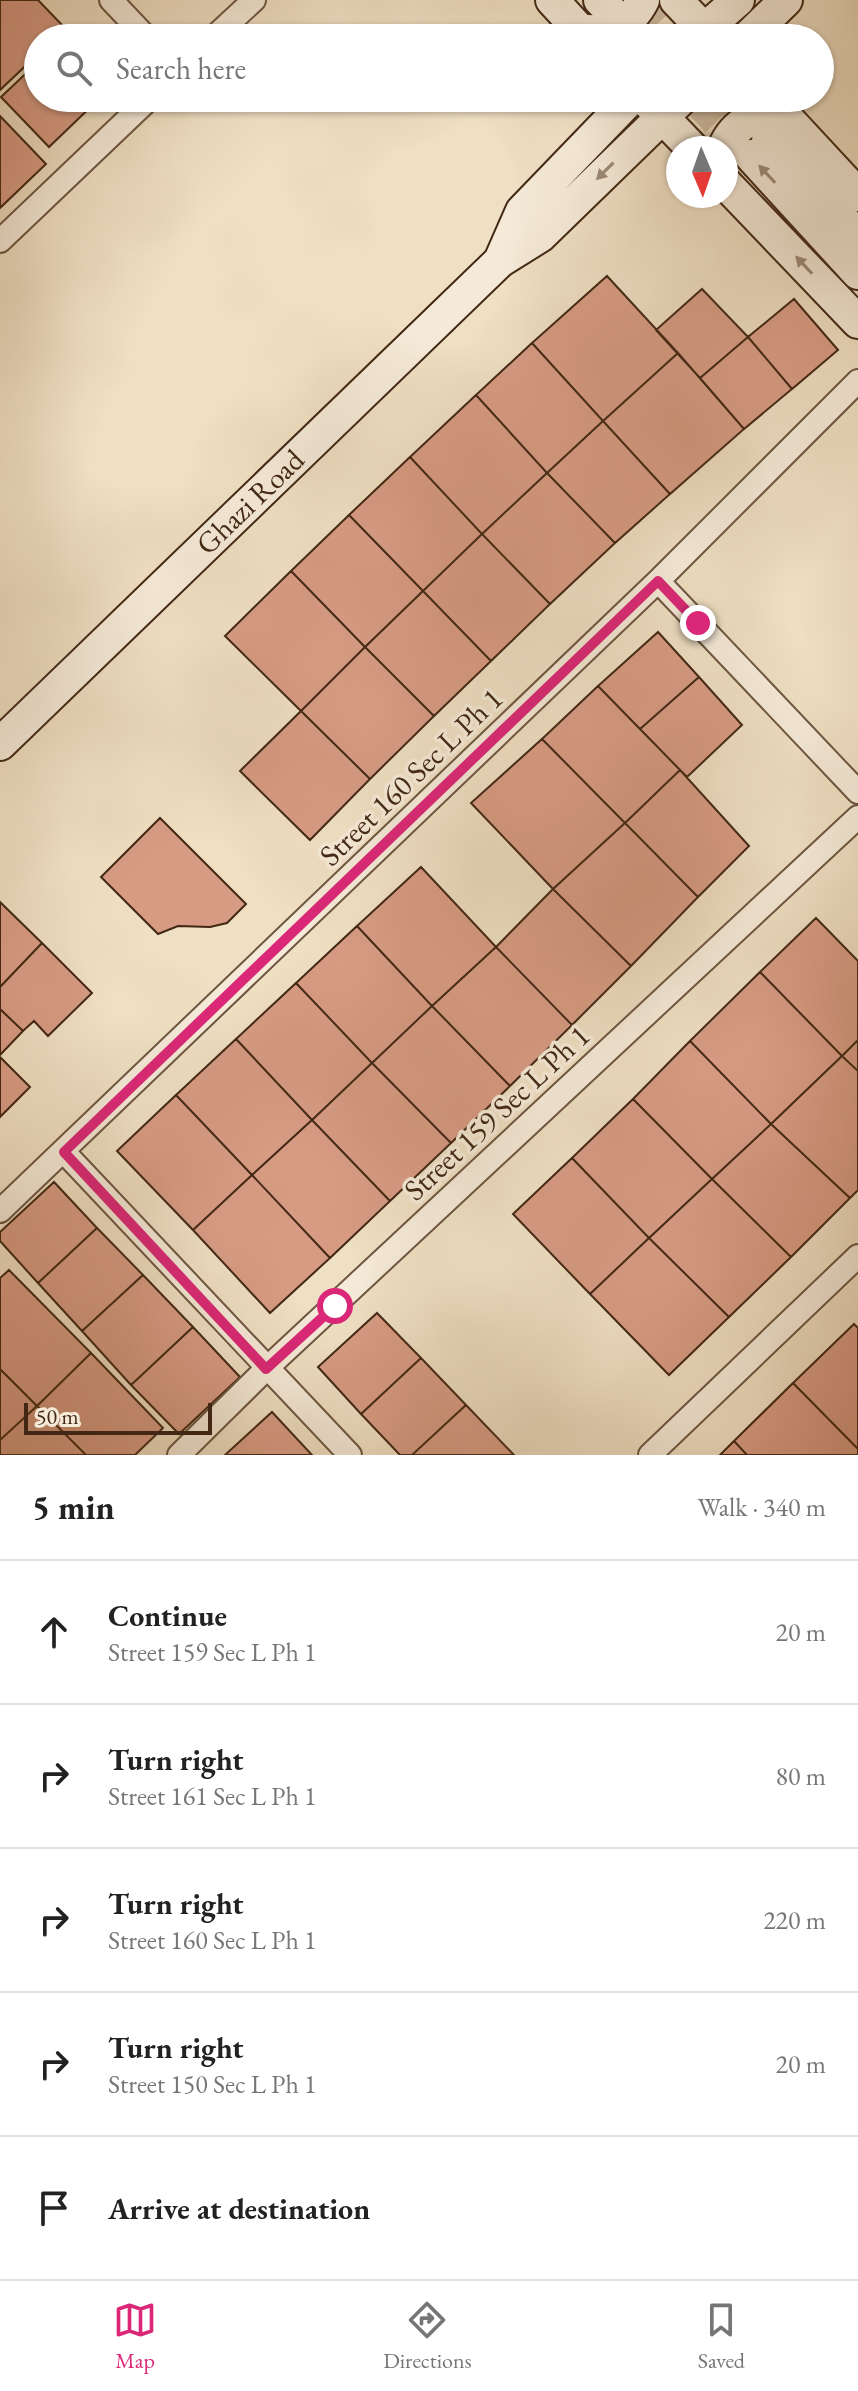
<!DOCTYPE html>
<meta charset="utf-8">
<style>
:root{--surface:#fff;--page:#f2f2f2;--text:#222;--muted:#767676;--line:#e0e0e0;--accent:#db2777}
body{margin:0;font-family:"EB Garamond",serif;background:var(--page);color:var(--text)}
.compass{position:absolute;left:666px;top:136px;width:72px;height:72px;border-radius:50%;background:var(--surface);box-shadow:0 2px 6px #0004;rotate:178deg}
.scale{position:absolute;left:24px;bottom:20px;width:188px;box-sizing:border-box;padding-left:8px;border:4px solid #422814;border-top:0;font-size:22px;line-height:28px;white-space:nowrap;color:#422814;-webkit-text-stroke:6px #f5ead8;paint-order:stroke}
.stop{position:absolute;width:24px;height:24px;margin:-18px;border:6px solid #db2777;border-radius:50%;background:#fff}
.stop.end{background:#db2777;border-color:#fff;box-shadow:0 2px 8px #0008}
.list{margin:0;padding:0;list-style:none}
h2{display:flex;justify-content:space-between;align-items:center;height:104px;margin:0;padding:0 32px;font-size:34px}
h2 small{font-size:26px;font-weight:400;color:var(--muted)}
.list li{display:grid;grid-template-columns:52px 1fr auto;gap:24px;align-items:center;box-sizing:border-box;height:144px;padding:0 32px;border-top:2px solid var(--line)}
.list b{display:block;font-size:30px;white-space:nowrap}
.list p{margin:0;font-size:26px;white-space:nowrap;color:var(--muted)}
.list em{font-size:26px;font-style:normal;color:var(--muted)}
.icon{flex:none;width:44px;height:44px;fill:none;stroke:currentColor;stroke-width:2;stroke-linecap:round;stroke-linejoin:round}
.map{position:relative;flex:none;width:858px;height:1455px;overflow:hidden}
.search{position:absolute;background:var(--surface);box-shadow:0 2px 6px #0004;left:24px;right:24px;top:24px;height:88px;display:flex;align-items:center;gap:20px;box-sizing:border-box;padding:0 28px;border-radius:44px;color:var(--muted);font-size:30px}
.sheet{height:824px;background:var(--surface)}
nav{display:flex;justify-content:space-around;align-items:center;box-sizing:border-box;height:112px;border-top:2px solid var(--line);background:var(--surface);font-size:22px;color:var(--muted)}
nav a{display:grid;justify-items:center;gap:4px}
nav .on{color:var(--accent)}
.map>svg:first-child{display:block}
.building{fill:#d79b84;stroke:#422814;stroke-width:2}
.lines{fill:none;stroke-linecap:round;stroke-linejoin:round}
.secondary-tunnel{stroke:#ccbaa0;stroke-width:32;stroke-dasharray:32 16;stroke-linecap:butt}
.street-casing{stroke:#6d5640;stroke-width:26}
.secondary-casing{stroke:#422814;stroke-width:36}
.street{stroke:#f5ead8;stroke-width:22}
.secondary{stroke:#f5ead8;stroke-width:32}
.oneway{fill:#9c8976}
.route{stroke:#db2777;stroke-width:10}
.labels{text-anchor:middle;stroke-width:7;stroke-linejoin:round;paint-order:stroke}
.street-label{font-size:30px;fill:#422814;stroke:#f5ead8}
</style>
<div class="map">
<svg width="858" height="1455" viewBox="0 0 858 1455">
<rect width="100%" height="100%" fill="#efdfc3"/>
<filter id="stains"><feTurbulence type="fractalNoise" baseFrequency=".0025" numOctaves="4"/><feColorMatrix values="0 0 0 0 .2 0 0 0 0 .09 0 0 0 0 .02 0 0 0 .5 -.17"/></filter>
<radialGradient id="worn" r=".72"><stop offset=".6" stop-color="#630" stop-opacity="0"/><stop offset="1" stop-color="#630" stop-opacity=".3"/></radialGradient>
<path class="building" d="M0 0H38L65 28 55 38H38V54L0 90Z
M38 62V98H100L49 147 1 97Z
M0 116 46 164 0 208Z
M607 276 678 353 603 421 532 343Z
M702 289 748 337 700 378 656 330Z
M794 299 838 350 792 389 748 337Z
M748 337 792 389 744 429 700 378Z
M532 343 603 421 547 473 476 395Z
M678 353 744 429 670 494 603 421Z
M476 395 547 473 482 534 410 457Z
M603 421 670 494 615 543 547 473Z
M410 457 482 534 423 591 349 515Z
M547 473 615 543 550 604 482 534Z
M349 515 423 591 365 647 291 571Z
M482 534 550 604 491 661 423 591Z
M291 571 365 647 301 711 225 636Z
M423 591 491 661 434 716 365 647Z
M658 632 699 677 640 729 598 686Z
M365 647 434 716 370 779 301 711Z
M699 677 742 725 687 777 640 729Z
M598 686 680 770 625 823 542 739Z
M301 711 370 779 310 840 240 771Z
M542 739 625 823 553 889 471 803Z
M680 770 749 846 698 897 625 823Z
M160 818 246 904 227 923 210 927 178 926 158 934 101 877Z
M625 823 698 897 631 966 553 889Z
M421 867 496 947 432 1006 357 926Z
M553 889 631 966 572 1025 496 947Z
M0 902 42 943 0 987Z
M816 918 858 961V1040L842 1056 760 972Z
M357 926 432 1006 372 1063 296 983Z
M42 943 92 993 48 1036 34 1021 23 1031 0 1009V987Z
M496 947 572 1025 510 1086 432 1006Z
M760 972 842 1056 771 1124 690 1041Z
M296 983 372 1063 312 1120 236 1039Z
M432 1006 510 1086 451 1143 372 1063Z
M0 1009 23 1031 0 1055Z
M236 1039 312 1120 252 1175 176 1095Z
M858 1040V1071L842 1056Z
M690 1041 771 1124 712 1179 633 1099Z
M842 1056 858 1071V1190L850 1198 771 1124Z
M0 1057 30 1087 0 1117Z
M372 1063 451 1143 390 1201 312 1120Z
M176 1095 252 1175 193 1230 117 1151Z
M633 1099 712 1179 649 1238 572 1158Z
M312 1120 390 1201 330 1258 252 1175Z
M771 1124 850 1198 791 1257 712 1179Z
M572 1158 649 1238 590 1294 513 1214Z
M252 1175 330 1258 270 1313 193 1230Z
M712 1179 791 1257 729 1317 649 1238Z
M54 1182 97 1228 38 1283 0 1241V1232Z
M97 1228 143 1275 82 1331 38 1283Z
M649 1238 729 1317 669 1375 590 1294Z
M9 1270 91 1353 37 1406 0 1369V1278Z
M143 1275 193 1327 131 1385 82 1331Z
M377 1313 421 1358 361 1414 318 1367Z
M854 1324 858 1328V1449L793 1383Z
M193 1327 240 1377 179 1434 131 1385Z
M91 1353 163 1428 135 1455H86L37 1406Z
M421 1358 466 1405 412 1455H400L361 1414Z
M0 1369 37 1406 0 1440Z
M793 1383 858 1449V1455H747L734 1441Z
M466 1405 514 1455H412Z
M37 1406 86 1455H0V1440Z
M272 1412 312 1455H225Z
M734 1441 747 1455H720Z"/>
<g class="lines">
<path class="secondary-tunnel" d="M636 0 671 38
M695 98 749 154
M728 98 767 139"/>
<g class="street-casing">
<path id="street" d="M111 0 147 38
M213 38 254 0
M0 241 150 98
M658 581 858 792
M64 1152 350 1455
M0 1211 658 581 858 381
M179 1455 266 1369 858 817
M650 1455 858 1256"/>
</g>
<g class="secondary-casing">
<path id="secondary" d="M552 0 587 38
M600 0 609 9
M676 0 712 38
M579 30C607 35 630 26 643 0
M695 38 738 0
M747 38 786 0
M768 98 858 195
M647 101 692 148
M768 141 858 236
M724 148C734 123 757 112 783 114
M751 156 858 273
M726 184 858 322
M500 261 522 211 631 98
M0 744 500 261 540 236 682 98"/>
</g>
<use href="#street" class="street"/>
<use href="#secondary" class="secondary"/>
</g>
<defs><path id="oneway-solid" d="M-6-.8H1V-3.2L6.5 0L1 3.2V.8H-6Z" transform="scale(2)"/></defs>
<g class="oneway">
<use href="#oneway-solid" transform="translate(605 171) rotate(135)"/>
<use href="#oneway-solid" transform="translate(767 174) rotate(-133)"/>
<use href="#oneway-solid" transform="translate(804 265) rotate(-133)"/>
</g>
<g class="lines">
<path class="route" d="M335 1306 266 1369 64 1152 658 581 698 623"/>
</g>
<g class="labels">
<g class="street-label">
<text transform="translate(250 502) rotate(-44)" y="10">Ghazi Road</text>
<text transform="translate(411 777) rotate(-44)" y="10">Street 160 Sec L Ph 1</text>
<text transform="translate(497 1113) rotate(-43)" y="10">Street 159 Sec L Ph 1</text>
</g>
</g>
<rect width="100%" height="100%" filter="url(#stains)"/>
<rect width="100%" height="100%" fill="url(#worn)"/>
</svg>
<svg class="compass" viewBox="-18 -18 36 36"><path d="M0-13l5 13h-10z" fill="#e53935"/><path d="M0 13l5-13h-10z" fill="#767676"/></svg>
<div class="scale">50 m</div>
<div class="stop" style="left:335px;top:1306px"></div>
<div class="stop end" style="left:698px;top:623px"></div>
<div class="search"><svg class="icon" aria-label="search" viewBox="0 0 24 24"><circle cx="10" cy="10" r="6"/><path d="M15 15l6 6"/></svg>Search here</div>
</div>
<section class="sheet">
<h2>5 min<small>Walk · 340 m</small></h2>
<ul class="list">
<li><svg class="icon" aria-label="ahead" viewBox="0 0 24 24"><path d="M12 20V5M6 11l6-6 6 6"/></svg><div><b>Continue</b><p>Street 159 Sec L Ph 1</p></div><em>20 m</em></li>
<li><svg class="icon" aria-label="right" viewBox="0 0 24 24"><path d="M7 20v-9h11M14 6l5 5-5 5"/></svg><div><b>Turn right</b><p>Street 161 Sec L Ph 1</p></div><em>80 m</em></li>
<li><svg class="icon" aria-label="right" viewBox="0 0 24 24"><path d="M7 20v-9h11M14 6l5 5-5 5"/></svg><div><b>Turn right</b><p>Street 160 Sec L Ph 1</p></div><em>220 m</em></li>
<li><svg class="icon" aria-label="right" viewBox="0 0 24 24"><path d="M7 20v-9h11M14 6l5 5-5 5"/></svg><div><b>Turn right</b><p>Street 150 Sec L Ph 1</p></div><em>20 m</em></li>
<li><svg class="icon" aria-label="arrive" viewBox="0 0 24 24"><path d="M6 21V4h12l-3 4 3 4H6"/></svg><div><b>Arrive at destination</b></div></li>
</ul>
</section>
<nav>
<a class="on"><svg class="icon" aria-label="map" viewBox="0 0 24 24"><path d="M3 6l6-2 6 2 6-2v14l-6 2-6-2-6 2zM9 4v14M15 6v14"/></svg>Map</a>
<a><svg class="icon" aria-label="directions" viewBox="0 0 24 24"><path d="M12 3l9 9-9 9-9-9zM9 14v-3h6M13 9l2 2-2 2"/></svg>Directions</a>
<a><svg class="icon" aria-label="saved" viewBox="0 0 24 24"><path d="M7 4h10v16l-5-4-5 4z"/></svg>Saved</a>
</nav>
